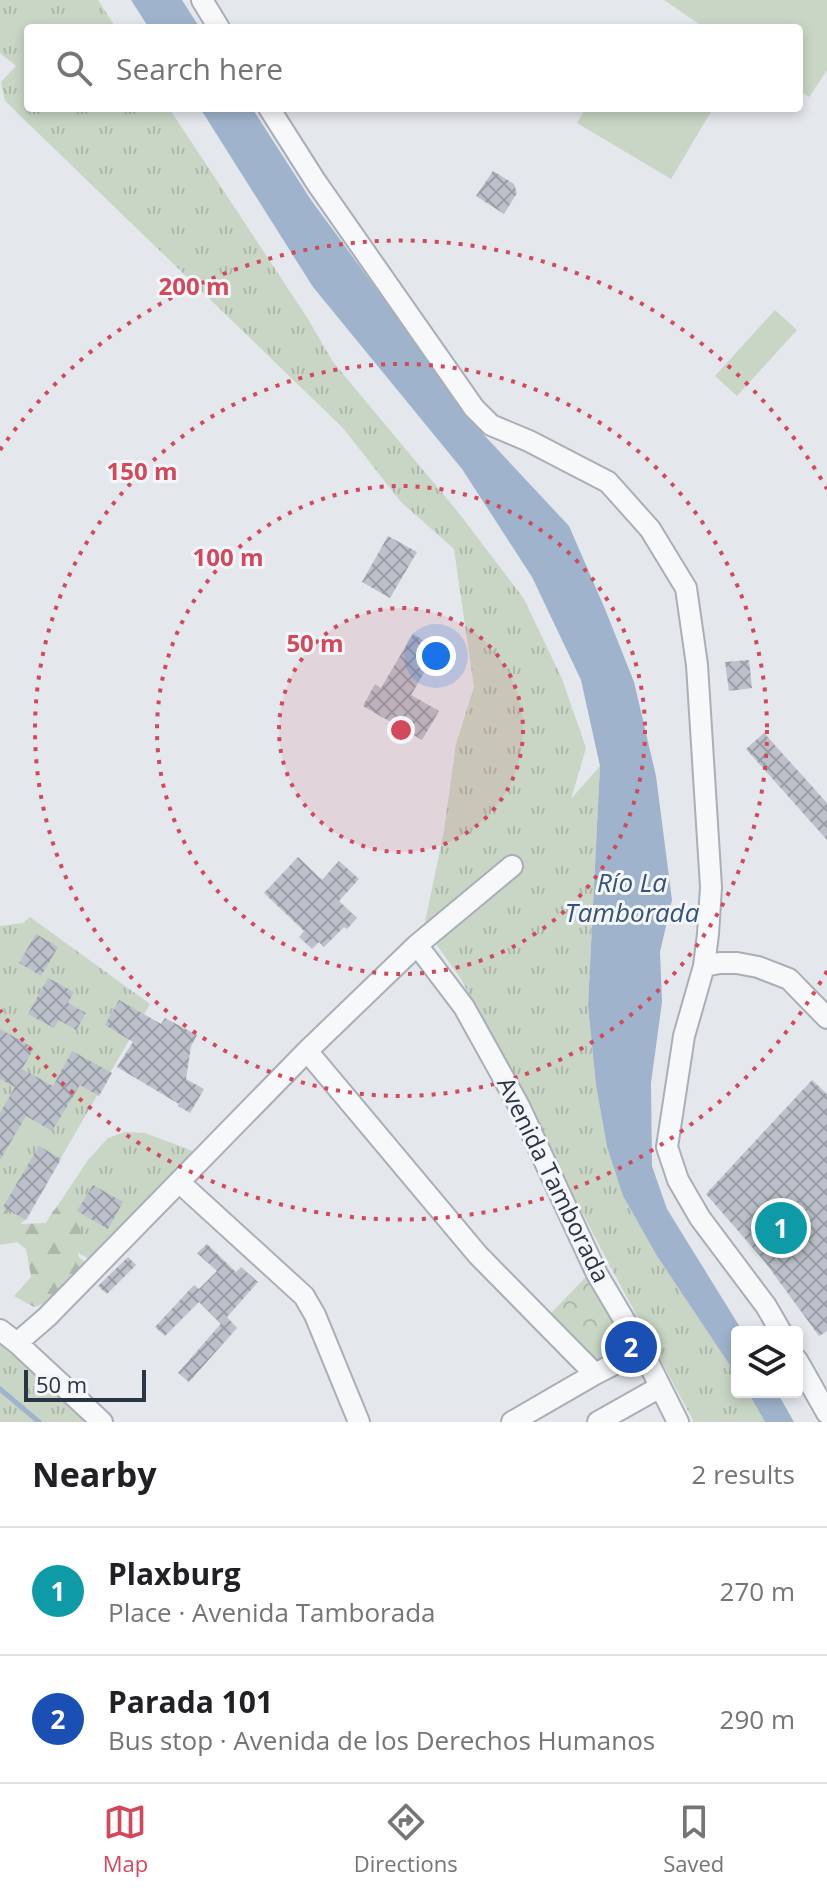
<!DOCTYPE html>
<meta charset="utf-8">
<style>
:root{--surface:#fff;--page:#f6f6f6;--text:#202124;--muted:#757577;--line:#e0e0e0;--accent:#d1495b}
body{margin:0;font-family:"Open Sans",sans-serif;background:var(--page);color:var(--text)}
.controls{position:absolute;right:24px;bottom:24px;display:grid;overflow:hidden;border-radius:8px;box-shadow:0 4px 12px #0003}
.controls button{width:72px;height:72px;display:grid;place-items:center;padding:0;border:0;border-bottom:2px solid var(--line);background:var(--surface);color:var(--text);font:40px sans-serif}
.scale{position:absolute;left:24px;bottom:20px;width:122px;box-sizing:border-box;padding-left:8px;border:4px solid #2b3445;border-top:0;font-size:22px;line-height:28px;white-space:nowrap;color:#2b3445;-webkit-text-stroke:6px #f4f6f9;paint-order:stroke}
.you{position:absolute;left:436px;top:656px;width:28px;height:28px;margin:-20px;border:6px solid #fff;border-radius:50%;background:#1a73e8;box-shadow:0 0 0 12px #1a73e833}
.badge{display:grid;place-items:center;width:52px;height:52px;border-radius:50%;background:var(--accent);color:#fff;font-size:26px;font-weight:700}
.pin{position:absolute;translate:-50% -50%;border:4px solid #fff;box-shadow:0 2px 8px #0006}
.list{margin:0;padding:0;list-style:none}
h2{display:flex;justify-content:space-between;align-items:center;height:104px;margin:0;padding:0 32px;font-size:34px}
h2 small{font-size:26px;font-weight:400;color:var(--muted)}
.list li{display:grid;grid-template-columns:52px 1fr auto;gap:24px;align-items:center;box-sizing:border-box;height:128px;padding:0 32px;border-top:2px solid var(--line)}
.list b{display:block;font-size:30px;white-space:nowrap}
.list p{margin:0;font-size:26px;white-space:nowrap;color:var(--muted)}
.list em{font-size:26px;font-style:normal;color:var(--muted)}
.icon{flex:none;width:44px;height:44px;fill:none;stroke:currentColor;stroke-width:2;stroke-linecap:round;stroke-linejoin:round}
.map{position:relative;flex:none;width:827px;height:1422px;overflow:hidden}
.search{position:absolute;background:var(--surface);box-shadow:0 4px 12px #0003;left:24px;right:24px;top:24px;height:88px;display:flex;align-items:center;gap:20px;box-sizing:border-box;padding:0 28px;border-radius:8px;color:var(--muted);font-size:30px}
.sheet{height:360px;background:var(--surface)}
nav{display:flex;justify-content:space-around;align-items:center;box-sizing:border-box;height:112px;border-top:2px solid var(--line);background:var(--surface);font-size:22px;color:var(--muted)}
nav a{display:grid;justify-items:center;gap:4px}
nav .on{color:var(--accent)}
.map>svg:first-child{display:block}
.grass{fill:url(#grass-tufts)}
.forest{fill:url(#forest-firs)}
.park{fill:url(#park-crowns)}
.garden{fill:#c9d6c5}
.water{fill:#9fb4cc}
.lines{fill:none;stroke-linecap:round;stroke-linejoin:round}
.stream{stroke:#9fb4cc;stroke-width:5}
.building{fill:url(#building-cross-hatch)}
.street-casing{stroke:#a9aeb7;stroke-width:24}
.street{stroke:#f7f8fa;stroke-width:20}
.ring{fill:none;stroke:#d1495b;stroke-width:4;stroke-dasharray:4 8}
.labels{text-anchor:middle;stroke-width:6;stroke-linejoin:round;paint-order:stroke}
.street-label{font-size:24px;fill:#2b3445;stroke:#f4f6f9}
.water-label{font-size:26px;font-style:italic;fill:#34527a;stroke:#f4f6f9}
.centre{fill:#d1495b;stroke:#f4f6f9;stroke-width:4}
.ring-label{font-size:24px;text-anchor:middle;font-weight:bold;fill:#d1495b;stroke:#f4f6f9;stroke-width:6;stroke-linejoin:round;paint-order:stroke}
</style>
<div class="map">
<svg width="827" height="1422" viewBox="0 0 827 1422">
<defs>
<pattern id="grass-tufts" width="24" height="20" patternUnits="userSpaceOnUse" patternTransform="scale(2)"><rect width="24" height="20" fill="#c9d6c5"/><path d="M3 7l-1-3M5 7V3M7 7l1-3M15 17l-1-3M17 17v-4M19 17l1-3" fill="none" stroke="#adb8ab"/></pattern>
<pattern id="forest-firs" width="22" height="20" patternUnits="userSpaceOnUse" patternTransform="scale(2)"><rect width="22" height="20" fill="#c9d6c5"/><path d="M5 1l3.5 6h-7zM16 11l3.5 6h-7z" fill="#adb8ab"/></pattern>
<pattern id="park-crowns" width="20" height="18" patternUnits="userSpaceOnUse" patternTransform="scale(2)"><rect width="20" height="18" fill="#c9d6c5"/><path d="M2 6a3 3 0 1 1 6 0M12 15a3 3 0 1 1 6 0" fill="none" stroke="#adb8ab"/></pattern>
<pattern id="building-cross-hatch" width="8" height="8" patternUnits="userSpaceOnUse" patternTransform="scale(2)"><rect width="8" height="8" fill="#bbc0ca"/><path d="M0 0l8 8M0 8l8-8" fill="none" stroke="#989da6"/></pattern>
</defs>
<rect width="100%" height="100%" fill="#e4e7ec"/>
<path class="grass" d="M0 0H98L116 28H28V108H169L308 319 333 362 458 512 524 599 562 679 586 748 571 799 600 766 588 1006 596 1085 607 1147 623 1196 657 1256 737 1376V1392H748L765 1422H694L609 1264 461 979 424 927 444 831 456 744 474 687 454 549 401 502 343 428 5 101 1 82 16 66 0 53Z
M30 917 150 1004 25 1220 11 1231 0 1232V926L23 923Z
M125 1132 145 1133 198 1153 91 1260 40 1232 88 1160 108 1138Z
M0 1345 9 1352 88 1422H0Z"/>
<path class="forest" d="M13 1178 22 1191 16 1203 6 1215 22 1224 46 1223 53 1211 64 1201C86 1218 81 1230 78 1256L97 1273 48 1302 34 1307 14 1296 31 1277 26 1249 17 1242 0 1245V1180Z"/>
<path class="park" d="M586 1277 627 1344 599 1361 550 1314Z"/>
<path class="garden" d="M664 0H827V70L809 97 799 91V28H705Z
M586 108H709L712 110 671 179 577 123Z
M775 310 797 330 737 396 715 376Z"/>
<path class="water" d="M131 0H182L200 28H149Z
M200 108H252L311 200 484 435 569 526 605 609 634 682 656 776 672 900 660 952 662 1002 651 1083 652 1166 667 1209 743 1332H737V1376L657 1256 623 1196 607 1147 596 1085 588 1006 600 766 581 680 532 577 462 469 313 287Z
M748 1392H777L794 1422H765Z"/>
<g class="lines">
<path class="stream" d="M0 1389 39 1422"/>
</g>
<path class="building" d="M493 171 514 184 517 193 504 214 476 196Z
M388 536 417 552 390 598 362 582Z
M413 634 438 649 411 695 439 711 422 740 363 706 375 684 381 688Z
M749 660 752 688 729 691 725 662Z
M764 733 827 803V840L746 749Z
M298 857 322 880 339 861 359 879 339 901 357 918 347 929 344 927 324 947 319 942 312 949 299 937 304 931 264 893Z
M36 934 58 947 41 976 19 963Z
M48 978 74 992 68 1003 86 1013 76 1030 59 1020 54 1028 28 1014Z
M119 1000 161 1024 165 1018 197 1035 191 1046 186 1079 204 1089 190 1113 178 1106 179 1104 117 1067 133 1042 105 1025Z
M0 1029 34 1048 22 1069 53 1086 72 1051 112 1073 99 1096 80 1085 52 1131 26 1116 0 1160V1113L15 1087 0 1079Z
M812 1080 827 1094V1331L819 1336 765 1262 706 1194Z
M39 1146 61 1159 26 1220 3 1207Z
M93 1185 123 1202 108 1229 77 1211Z
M207 1244 236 1272 241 1267 258 1282 227 1317 237 1328 189 1382 178 1373 225 1319 221 1324 199 1302 165 1336 155 1327 194 1285 199 1289 217 1271 197 1253Z
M128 1257 136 1265 107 1294 98 1286Z"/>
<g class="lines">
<g class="street-casing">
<path id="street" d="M202 0 219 28
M269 108 316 182 474 408 491 425 529 441 608 482 650 529 686 588 697 665 711 887 708 934 704 966 684 1036 667 1147 678 1180 700 1218 766 1306 781 1332
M417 945 464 1007 519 1106 597 1274 642 1350 678 1422
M704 966 720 963H737L758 967 789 979 827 1018
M307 1051 478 1255 595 1374
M179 1182 304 1296 315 1315 359 1422
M0 1330 17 1343 102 1422
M17 1343 47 1317 307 1051 417 945 512 866
M797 1360 827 1413
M512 1422 595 1374 642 1350
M598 1422 660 1387"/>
</g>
<use href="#street" class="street"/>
</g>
<circle cx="401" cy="730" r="122" fill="#d1495b" fill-opacity=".12"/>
<g class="ring">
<circle cx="401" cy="730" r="122"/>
<circle cx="401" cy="730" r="244"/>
<circle cx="401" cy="730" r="366"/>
<path d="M827 971A489 489 0 0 1 0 1010M0 450A489 489 0 0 1 827 489"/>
</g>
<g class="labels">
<g class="street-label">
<text transform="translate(553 1180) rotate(64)" y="8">Avenida Tamborada</text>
</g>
<g class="water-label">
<text x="632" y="892">Río La<tspan x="632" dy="30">Tamborada</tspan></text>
</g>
</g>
<circle cx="401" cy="730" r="12" class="centre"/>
<g class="ring-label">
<text x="194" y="295">200 m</text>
<text x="142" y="480">150 m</text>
<text x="228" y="566">100 m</text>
<text x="315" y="652">50 m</text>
</g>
</svg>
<div class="controls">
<button><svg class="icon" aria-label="layers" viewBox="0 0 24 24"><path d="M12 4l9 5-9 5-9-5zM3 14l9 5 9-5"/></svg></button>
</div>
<div class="scale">50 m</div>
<div class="you"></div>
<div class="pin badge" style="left:781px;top:1228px;background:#0f9aa8">1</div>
<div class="pin badge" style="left:631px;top:1347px;background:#1a4fb4">2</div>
<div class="search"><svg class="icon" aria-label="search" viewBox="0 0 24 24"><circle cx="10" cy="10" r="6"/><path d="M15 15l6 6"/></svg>Search here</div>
</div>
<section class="sheet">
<h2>Nearby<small>2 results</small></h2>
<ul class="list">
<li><span class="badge" style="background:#0f9aa8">1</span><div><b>Plaxburg</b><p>Place · Avenida Tamborada</p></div><em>270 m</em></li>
<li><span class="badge" style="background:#1a4fb4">2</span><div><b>Parada 101</b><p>Bus stop · Avenida de los Derechos Humanos</p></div><em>290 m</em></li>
</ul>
</section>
<nav>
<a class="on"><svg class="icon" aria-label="map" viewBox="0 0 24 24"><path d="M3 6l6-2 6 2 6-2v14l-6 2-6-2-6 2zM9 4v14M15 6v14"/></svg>Map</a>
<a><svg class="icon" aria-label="directions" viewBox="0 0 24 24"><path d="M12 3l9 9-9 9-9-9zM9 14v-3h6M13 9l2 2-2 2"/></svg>Directions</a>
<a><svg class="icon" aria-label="saved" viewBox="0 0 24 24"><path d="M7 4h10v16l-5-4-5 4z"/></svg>Saved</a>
</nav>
